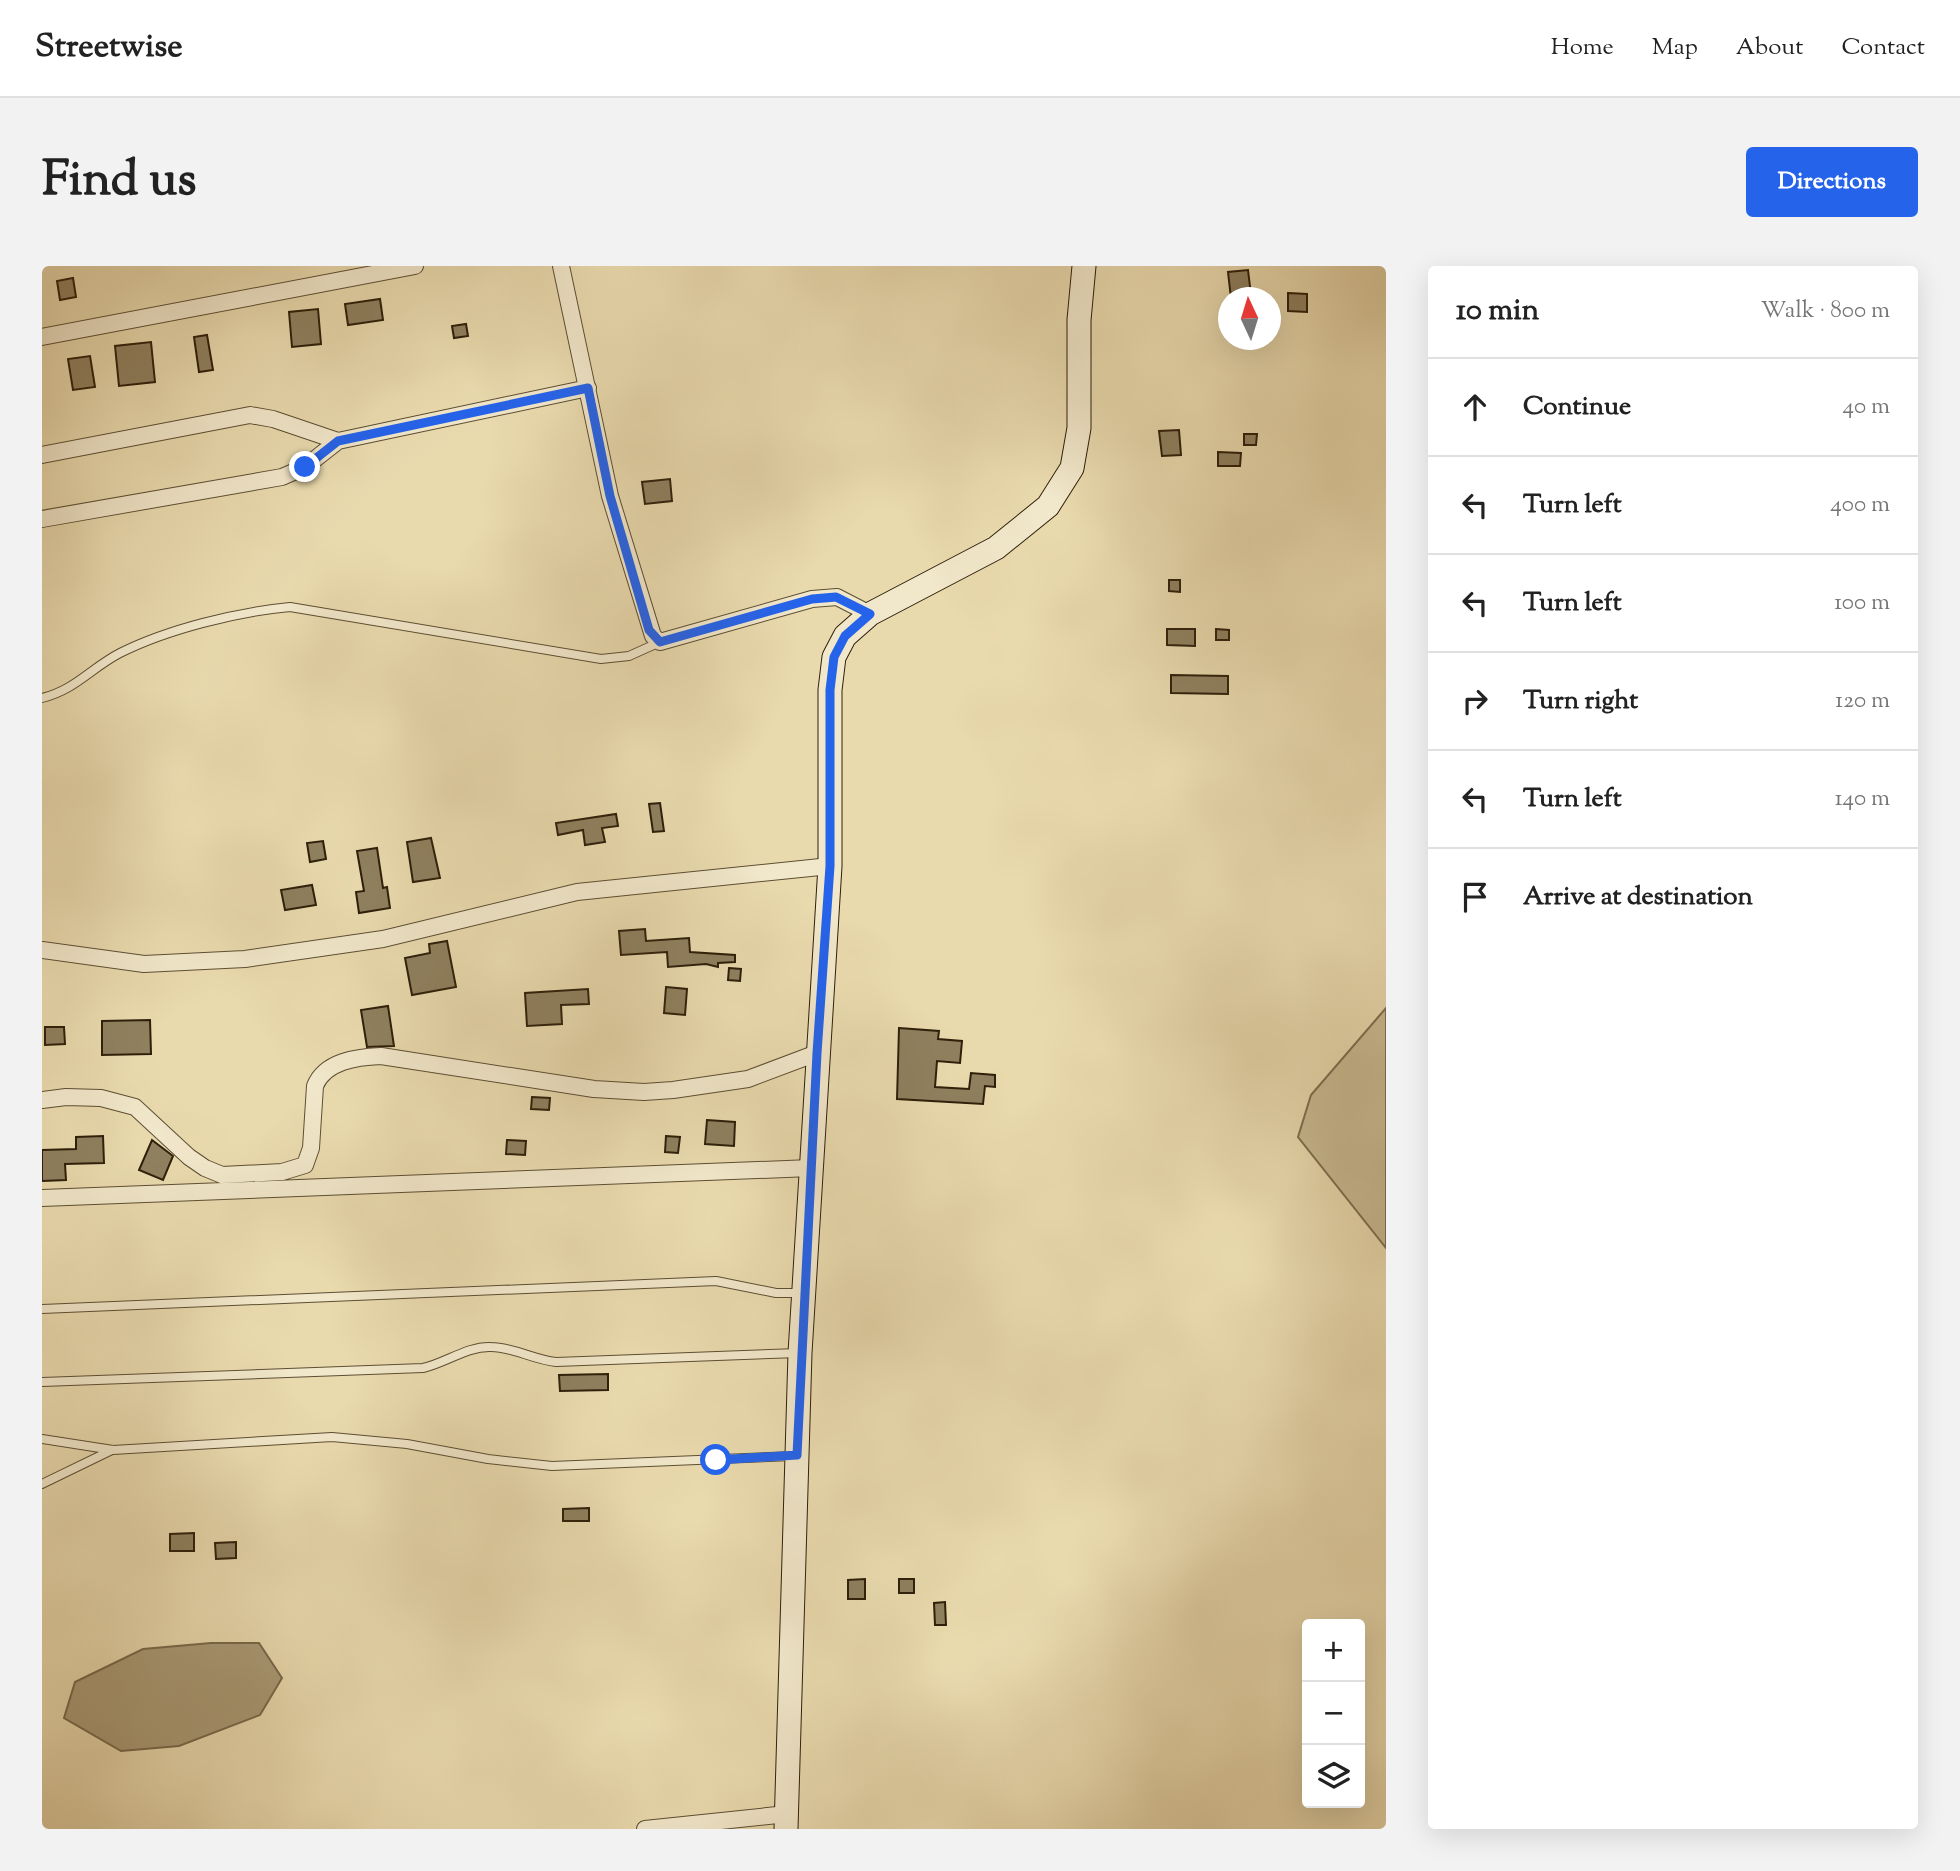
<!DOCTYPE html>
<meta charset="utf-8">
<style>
:root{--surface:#fff;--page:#f2f2f2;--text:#222;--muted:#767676;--line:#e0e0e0;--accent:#2563eb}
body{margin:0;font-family:"Sorts Mill Goudy",serif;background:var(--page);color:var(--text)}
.controls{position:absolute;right:21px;bottom:21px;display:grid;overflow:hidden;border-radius:7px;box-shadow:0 7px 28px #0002}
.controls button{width:63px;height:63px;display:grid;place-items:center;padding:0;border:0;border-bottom:2px solid var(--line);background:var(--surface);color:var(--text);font:35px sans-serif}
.compass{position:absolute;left:1176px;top:21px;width:63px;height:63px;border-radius:50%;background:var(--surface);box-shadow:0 7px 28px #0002;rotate:356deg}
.stop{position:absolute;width:21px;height:21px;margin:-16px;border:5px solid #2563eb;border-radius:50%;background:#fff}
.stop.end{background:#2563eb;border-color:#fff;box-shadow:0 2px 7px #0008}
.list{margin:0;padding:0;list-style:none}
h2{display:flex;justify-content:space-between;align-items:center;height:91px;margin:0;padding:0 28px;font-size:30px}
h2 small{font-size:23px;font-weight:400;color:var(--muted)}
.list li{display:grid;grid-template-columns:46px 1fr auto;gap:21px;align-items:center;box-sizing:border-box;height:98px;padding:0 28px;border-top:2px solid var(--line)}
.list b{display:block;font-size:26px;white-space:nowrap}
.list em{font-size:23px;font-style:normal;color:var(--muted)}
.icon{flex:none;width:38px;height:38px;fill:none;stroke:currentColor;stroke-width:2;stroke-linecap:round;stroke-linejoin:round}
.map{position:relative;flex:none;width:1344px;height:1563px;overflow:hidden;border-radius:7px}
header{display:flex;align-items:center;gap:42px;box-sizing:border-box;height:98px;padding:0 35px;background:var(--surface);border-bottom:2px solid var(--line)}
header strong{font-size:33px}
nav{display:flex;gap:38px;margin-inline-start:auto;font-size:24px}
.intro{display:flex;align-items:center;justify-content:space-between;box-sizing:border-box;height:168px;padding:0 42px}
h1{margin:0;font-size:49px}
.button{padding:18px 32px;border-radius:7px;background:var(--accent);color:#fff;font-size:24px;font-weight:700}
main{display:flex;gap:42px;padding:0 42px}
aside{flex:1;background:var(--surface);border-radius:7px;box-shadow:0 7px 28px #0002}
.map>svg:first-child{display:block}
.green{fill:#c9ba92;stroke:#7c6c4e;stroke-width:2}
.water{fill:#a99a76;stroke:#78694b;stroke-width:2}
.building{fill:#8f805f;stroke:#2e1f0a;stroke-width:2}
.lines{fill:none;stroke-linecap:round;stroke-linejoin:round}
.lane-casing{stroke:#5d4e33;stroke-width:10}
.street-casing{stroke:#5d4e33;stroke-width:18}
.secondary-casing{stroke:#2e1f0a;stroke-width:25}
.lane{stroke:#f1e7ca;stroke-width:8}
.street{stroke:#f1e7ca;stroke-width:16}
.secondary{stroke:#f1e7ca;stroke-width:23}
.route{stroke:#2563eb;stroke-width:9}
</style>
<header>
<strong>Streetwise</strong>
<nav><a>Home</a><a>Map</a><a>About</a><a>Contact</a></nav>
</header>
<div class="intro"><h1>Find us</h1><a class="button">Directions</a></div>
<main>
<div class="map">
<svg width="1344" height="1563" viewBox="0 0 1344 1563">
<rect width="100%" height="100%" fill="#e9daae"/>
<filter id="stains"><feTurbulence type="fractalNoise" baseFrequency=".00286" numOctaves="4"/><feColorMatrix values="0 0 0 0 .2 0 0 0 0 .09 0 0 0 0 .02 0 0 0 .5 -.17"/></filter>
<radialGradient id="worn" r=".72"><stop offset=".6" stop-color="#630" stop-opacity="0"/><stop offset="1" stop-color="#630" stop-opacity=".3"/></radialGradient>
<path class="green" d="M1344 742V982L1256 871 1269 829Z"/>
<path class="water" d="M169 1377H217L240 1412 218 1449 137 1480 79 1485 22 1452 33 1416 101 1383Z"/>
<path class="building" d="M1206 4 1209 29 1189 32 1186 6Z
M31 12 34 31 18 34 15 15Z
M1246 27 1265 28V46L1246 45Z
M338 33 341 54 306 59 303 38Z
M276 43 279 78 250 81 247 46Z
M424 58 426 70 412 72 410 60Z
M165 69 171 104 157 106 152 71Z
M109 76 113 116 77 120 73 80Z
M48 90 53 121 31 124 26 93Z
M1137 164 1139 189 1120 190 1117 165Z
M1202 168H1215L1214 179H1202Z
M1176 186 1199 187 1198 200H1176Z
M628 213 630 235 603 238 600 216Z
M1127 314H1138V326L1127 325Z
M1125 363H1153V380L1125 379Z
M1174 363 1187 364V374H1174Z
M1129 409 1186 410V428L1129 427Z
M618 537 622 565 611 566 607 538Z
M574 548 576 560 560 562 563 576 543 579 541 564 516 569 514 557Z
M389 572 398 612 371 616 365 576Z
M281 575 284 593 268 596 265 577Z
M335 582 341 622 345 621 348 642 317 647 314 626 322 625 315 585Z
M270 619 274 639 243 644 239 624Z
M603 663 604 675 647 672 648 686 693 689V696L676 697V701L664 698 626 701 625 686 579 689 577 665Z
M405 675 414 721 370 729 363 692 388 687 387 678Z
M687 702 699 703 698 715 686 714Z
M624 721 645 723 643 749 622 747Z
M546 723 547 738 519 739 520 758 485 760 483 727Z
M346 740 352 780 325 781 319 744Z
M108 754 109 788 60 789V755Z
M3 761H22L23 778 3 779Z
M857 762 897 765 896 773 920 775 918 797 895 795 893 821 927 823 929 807 953 809V821L943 820 941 838 855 833Z
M490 831 508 832 507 844 489 843Z
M665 854 693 856 692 880 663 878Z
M61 870 62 897 23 898 24 914 0 915V884L34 883V871Z
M624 870 638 871 636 887 623 886Z
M110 874 131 890 121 914 97 904Z
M465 874 484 875 483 889 464 888Z
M566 1108V1124L518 1125 517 1109Z
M547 1242V1255H521V1243Z
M152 1267V1285H128V1268Z
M194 1276V1292L174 1293 173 1277Z
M823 1313V1333H806V1314Z
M857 1313H872V1327H857Z
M903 1336 904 1359H893L892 1337Z"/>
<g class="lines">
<g class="lane-casing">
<path id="lane" d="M0 432C33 424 49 402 78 387 126 363 195 346 248 341L559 393 587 390 618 376
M0 1043 674 1015 734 1027H761
M0 1116 381 1102C404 1097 425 1080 449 1081 471 1081 492 1094 514 1096L757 1087
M0 1173 71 1184 290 1171 365 1178 446 1193 510 1200 752 1190
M0 1218 70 1184"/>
</g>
<g class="street-casing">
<path id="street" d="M519 0 568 230 611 370 618 376 770 333 795 331 828 348
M0 71 373 0
M0 189 208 149 231 153 296 175
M0 253 240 211 263 201 296 175 546 122
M0 684 102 698 203 693 341 673 535 626 788 600
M0 834 24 831 59 832 93 841 147 891 163 902 180 909 240 906 263 899 269 882 273 820C283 795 315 791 339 790L552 823 602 826 631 824 706 813 775 787
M0 932 769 902
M603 1563 745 1548"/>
</g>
<g class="secondary-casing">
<path id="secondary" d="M744 1563 758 1087 788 600V424L792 391 803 370 828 348 954 282 1006 240 1030 202 1037 162V54L1042 0"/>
</g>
<use href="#lane" class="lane"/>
<use href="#street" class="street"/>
<use href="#secondary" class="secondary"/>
</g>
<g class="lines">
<path class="route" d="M263 201 296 175 546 122 568 230 607 364 618 376 770 333 794 331 828 348 803 370 792 391 788 424V600L775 787 755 1189 674 1194"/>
</g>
<rect width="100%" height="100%" filter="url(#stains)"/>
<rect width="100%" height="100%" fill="url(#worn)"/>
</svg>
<div class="controls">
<button>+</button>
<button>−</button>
<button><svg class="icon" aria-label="layers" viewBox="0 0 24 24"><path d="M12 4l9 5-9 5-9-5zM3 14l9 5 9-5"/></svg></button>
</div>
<svg class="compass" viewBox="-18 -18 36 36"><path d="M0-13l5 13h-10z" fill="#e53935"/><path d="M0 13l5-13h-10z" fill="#767676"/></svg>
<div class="stop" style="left:674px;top:1194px"></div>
<div class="stop end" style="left:263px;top:201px"></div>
</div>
<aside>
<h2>10 min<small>Walk · 800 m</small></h2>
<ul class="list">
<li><svg class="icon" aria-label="ahead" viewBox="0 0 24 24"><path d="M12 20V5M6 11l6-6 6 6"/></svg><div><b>Continue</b></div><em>40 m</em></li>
<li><svg class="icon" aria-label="left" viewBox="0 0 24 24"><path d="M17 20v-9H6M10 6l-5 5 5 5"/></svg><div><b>Turn left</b></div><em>400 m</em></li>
<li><svg class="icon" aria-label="left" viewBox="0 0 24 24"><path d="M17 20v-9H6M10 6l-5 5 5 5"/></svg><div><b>Turn left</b></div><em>100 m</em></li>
<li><svg class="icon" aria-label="right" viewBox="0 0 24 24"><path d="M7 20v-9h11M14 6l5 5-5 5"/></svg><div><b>Turn right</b></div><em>120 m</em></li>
<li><svg class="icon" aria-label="left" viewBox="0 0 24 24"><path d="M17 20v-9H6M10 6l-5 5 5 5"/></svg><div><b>Turn left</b></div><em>140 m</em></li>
<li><svg class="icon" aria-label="arrive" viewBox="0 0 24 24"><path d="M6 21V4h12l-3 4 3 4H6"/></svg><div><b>Arrive at destination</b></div></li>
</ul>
</aside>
</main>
